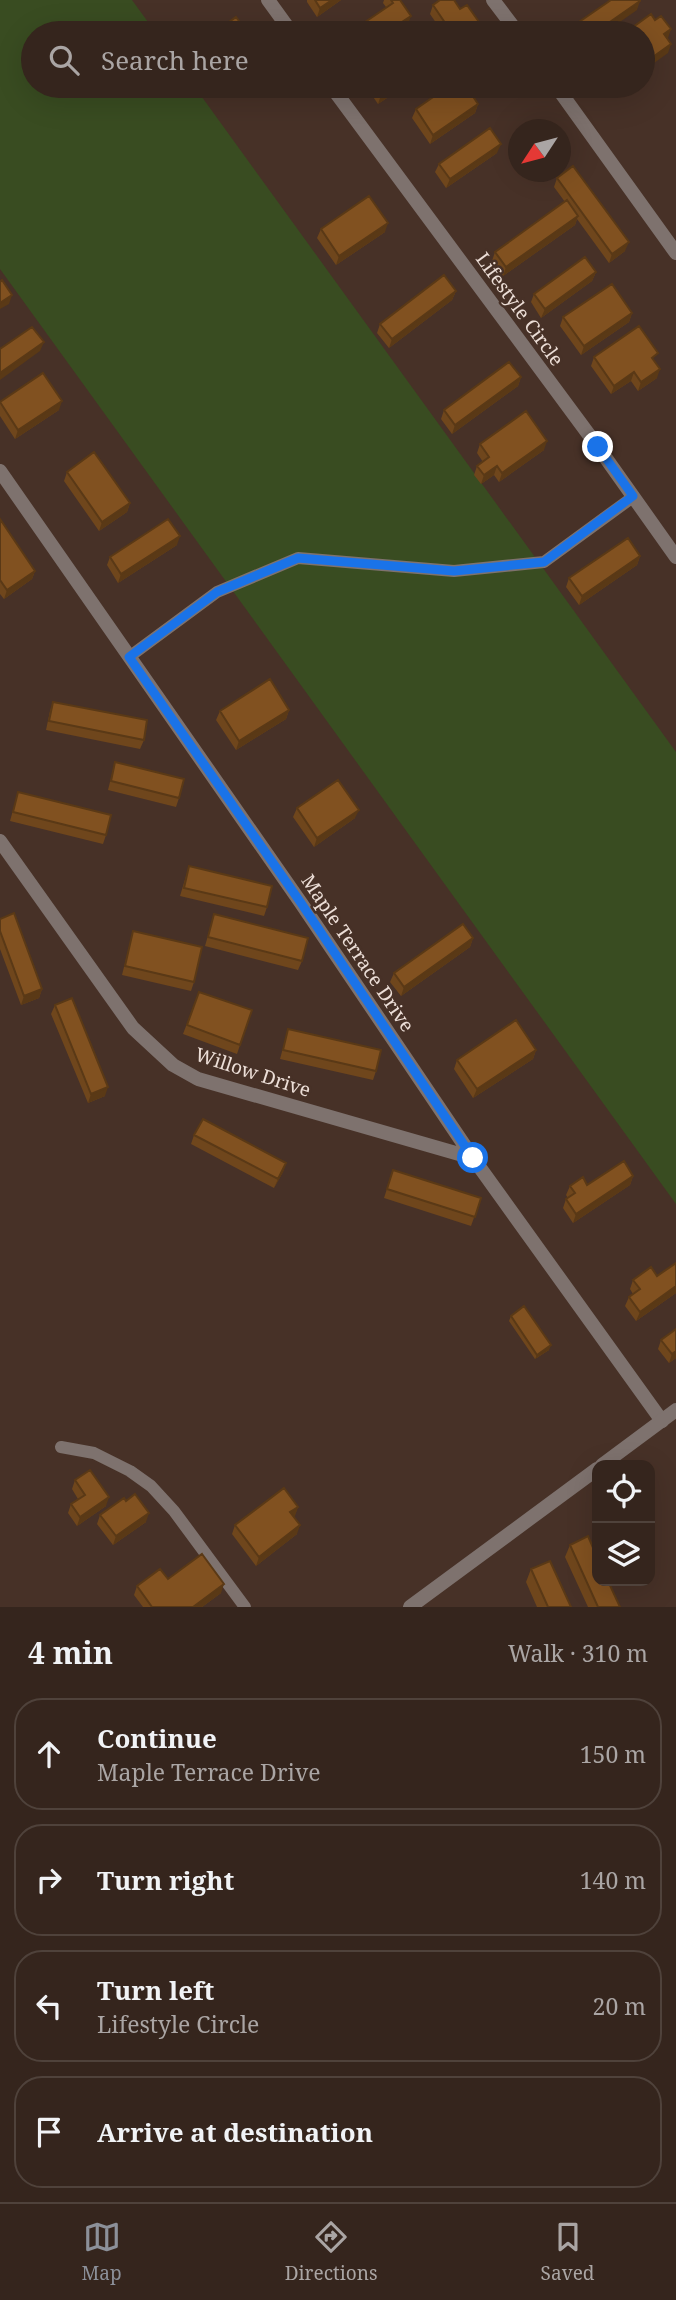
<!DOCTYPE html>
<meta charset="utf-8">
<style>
:root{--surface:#35251d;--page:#3d2d26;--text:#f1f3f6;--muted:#aaa5a4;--line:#4f423b;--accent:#8c9099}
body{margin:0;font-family:"Noto Serif",serif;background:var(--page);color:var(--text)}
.controls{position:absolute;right:21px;bottom:21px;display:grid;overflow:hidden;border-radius:14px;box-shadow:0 7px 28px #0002}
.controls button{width:63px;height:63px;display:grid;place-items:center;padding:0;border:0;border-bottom:2px solid var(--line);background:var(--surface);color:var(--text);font:35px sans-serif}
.compass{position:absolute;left:508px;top:119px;width:63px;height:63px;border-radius:50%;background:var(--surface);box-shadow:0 7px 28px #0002;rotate:234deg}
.stop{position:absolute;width:21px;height:21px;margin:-16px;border:5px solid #1a73e8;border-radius:50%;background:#fff}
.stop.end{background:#1a73e8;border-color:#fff;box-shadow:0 2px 7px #0008}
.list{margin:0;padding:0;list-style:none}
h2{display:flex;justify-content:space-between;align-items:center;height:91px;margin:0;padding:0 28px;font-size:30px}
h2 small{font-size:23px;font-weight:400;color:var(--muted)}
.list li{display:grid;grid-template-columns:46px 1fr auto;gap:21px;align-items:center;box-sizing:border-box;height:112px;margin:0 14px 14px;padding:0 14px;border:2px solid var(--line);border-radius:28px}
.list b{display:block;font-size:26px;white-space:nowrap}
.list p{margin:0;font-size:23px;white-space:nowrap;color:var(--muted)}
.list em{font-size:23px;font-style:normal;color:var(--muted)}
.icon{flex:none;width:38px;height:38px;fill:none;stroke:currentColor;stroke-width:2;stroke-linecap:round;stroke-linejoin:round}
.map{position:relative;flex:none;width:676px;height:1607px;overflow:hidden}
.search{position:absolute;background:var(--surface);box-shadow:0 7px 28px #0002;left:21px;right:21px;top:21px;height:77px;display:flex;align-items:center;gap:18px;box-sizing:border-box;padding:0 24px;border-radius:38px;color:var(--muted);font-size:26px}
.sheet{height:595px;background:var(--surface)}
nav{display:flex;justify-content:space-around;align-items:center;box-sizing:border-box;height:98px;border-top:2px solid var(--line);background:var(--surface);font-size:19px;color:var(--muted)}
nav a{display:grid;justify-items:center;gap:4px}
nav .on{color:var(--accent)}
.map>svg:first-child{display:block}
.green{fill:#394c21}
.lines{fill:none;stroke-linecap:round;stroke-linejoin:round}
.service{stroke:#7e726e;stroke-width:12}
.minor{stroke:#7e726e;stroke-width:14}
.tertiary{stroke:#7e726e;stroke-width:14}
.wall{fill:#6f461c}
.shaded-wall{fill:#5a3916}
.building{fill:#815120;stroke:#5a3916;stroke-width:2}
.route{stroke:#1a73e8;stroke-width:9}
.labels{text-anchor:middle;stroke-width:5;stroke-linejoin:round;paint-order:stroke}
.street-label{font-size:19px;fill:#ecded7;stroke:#473127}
</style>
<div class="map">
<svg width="676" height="1607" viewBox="0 0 676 1607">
<rect width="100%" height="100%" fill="#473127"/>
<path class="green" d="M0 0H132L156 33H33V86H194L676 752V1204L0 269Z"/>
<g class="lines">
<path class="service" d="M129 657 217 592 298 558 454 571 544 562 633 497
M61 1447 94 1453 130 1471 151 1486 174 1511 245 1607"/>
<path class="minor" d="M268 0 292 33
M493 0 518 33
M331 86 598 447 676 557
M556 86 676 253
M0 471 301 903 473 1158 662 1421
M0 841 133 1028 173 1065 198 1079 473 1158"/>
<path class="tertiary" d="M602 1465 676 1410
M410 1607 597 1469"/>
</g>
<path class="wall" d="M307 0H341L317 17 307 2Z
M384 0H400L408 24 386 7 383 3Z
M433 5 476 31V33H443L430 14Z
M367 86H405L378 104 367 88Z
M478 86H494L483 93Z
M478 104 475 113 430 144 412 118 416 109Z
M497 153 446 188 435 172 439 164Z
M557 178 625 251 609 263 577 219 575 225 503 276 492 261 495 252 565 202 554 187Z
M321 229 385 232 336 265 317 238Z
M596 272 592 281 541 318 531 302 534 294Z
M456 291 452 300 389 348 377 333 380 324Z
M632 313 629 322 581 355 560 326 563 317Z
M594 357 655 362 657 378 638 391 631 381 611 394 591 366Z
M521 377 518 386 452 434 441 419 444 410Z
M0 403 59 410 15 439 0 416Z
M480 444 544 450 499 482 494 475 481 484 474 475 477 466 483 462 477 453Z
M67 472 130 503 127 512 99 531 64 481Z
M0 519 35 571 32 579 4 599 0 594Z
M177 545 118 583 107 565 110 557Z
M640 556 637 565 579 605 566 587 569 578Z
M53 702 144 740 140 749 46 730 50 711Z
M289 710 286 719 236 750 216 720 220 711Z
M115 762 179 798 176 807 108 790Z
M18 792 106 835 103 844 10 821Z
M297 808 355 818 314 847 293 817Z
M189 866 267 907 264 916 180 896Z
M214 914 302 961 298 970 205 946Z
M0 919 42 989 39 998 21 1005 0 949Z
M133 931 194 982 191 991 122 975Z
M473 938 470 947 401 996 390 982 394 973Z
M199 992 240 1045 237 1054 183 1034Z
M55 1005 105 1096 88 1103 51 1014Z
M288 1029 376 1071 373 1080 280 1059Z
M536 1050 533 1059 473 1098 454 1069 457 1060Z
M194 1135 286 1163 283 1172 274 1188 191 1144Z
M393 1170 481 1198 471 1226 384 1198Z
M633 1176 630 1185 573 1223 563 1208 566 1199 568 1198 566 1195 570 1186 587 1185Z
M676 1263V1293L636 1321 625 1306 629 1297 633 1294 630 1289 633 1280 657 1276Z
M511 1316 549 1350 535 1359 509 1321Z
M676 1329V1358L669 1363 658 1349 661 1340Z
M75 1480 106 1506 77 1526 68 1513 71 1504 78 1499 72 1489Z
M298 1507 294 1517 297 1534 256 1566 232 1534 235 1525Z
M100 1515 146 1522 113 1545 97 1524Z
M570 1545 620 1607H588L565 1557Z
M531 1569 571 1607H537L526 1582Z
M168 1579 221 1593 202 1607H143L134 1595 137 1586Z"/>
<path class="shaded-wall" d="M332 0H341L317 17 320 8Z
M640 1 637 10 604 33H594Z
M411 16 408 24 395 33H385Z
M479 22 476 31 472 33V27Z
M671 29 668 38 661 43 664 34Z
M671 44 668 53 643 71V64Z
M395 86H405L378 104 381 95Z
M486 86H494L483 93Z
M478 104 475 113 430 144 433 135Z
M501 144 497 153 446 188 450 179Z
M578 216 575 225 503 276 506 267Z
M388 223 385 232 336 265 339 256Z
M629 242 625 251 609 263 612 254Z
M596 272 592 281 541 318 545 309Z
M456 291 452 300 389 348 392 339Z
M12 295 9 304 0 309V303Z
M632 313 629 322 581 355 584 346Z
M44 342 40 351 0 380V373Z
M660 369 657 378 638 391 641 382Z
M634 372 631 381 611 394 614 386Z
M521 377 518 386 452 434 455 425Z
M62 401 59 410 15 439 18 430Z
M547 441 544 450 499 482 502 473Z
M497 466 494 475 481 484 484 475Z
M130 503 127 512 99 531 102 522Z
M180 536 177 545 118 583 121 574Z
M640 556 637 565 579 605 582 596Z
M35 571 32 579 4 599 7 590Z
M289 710 286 719 236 750 239 741Z
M359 810 355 818 314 847 317 838Z
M473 938 470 947 401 996 404 987Z
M42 989 39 998 21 1005 24 996Z
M536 1050 533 1059 473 1098 477 1089Z
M108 1087 105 1096 88 1103 91 1094Z
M286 1163 283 1172 274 1188 278 1179Z
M633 1176 630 1185 573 1223 576 1214Z
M676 1286V1293L636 1321 640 1312Z
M551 1345 549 1350 535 1359 537 1355Z
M676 1351V1358L669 1363 672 1354Z
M109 1497 106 1506 77 1526 80 1517Z
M298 1507 295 1516 287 1521 290 1512Z
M149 1513 146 1522 113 1545 116 1536Z
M300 1525 297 1534 256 1566 259 1557Z
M224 1584 221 1593 202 1607H193Z"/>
<path class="building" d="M315 0H332L320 8Z
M391 0H400L411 16 385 33H349L393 3Z
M440 0H454L460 9 467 5 479 22 472 27 476 33H452L433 5Z
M611 0H640V1L594 33H563Z
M651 14 655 20 661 16 671 29 664 34 671 44 643 64V33H625Z
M236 17 248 33H214Z
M374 86H395L381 95Z
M449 86H466L478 104 433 135 416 109Z
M490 128 501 144 450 179 439 164Z
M573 166 629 242 612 254 557 178Z
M369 196 388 223 339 256 321 229Z
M567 200 578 216 506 267 495 252Z
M585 257 596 272 545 309 534 294Z
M444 275 456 291 392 339 380 324Z
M2 280 12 295 0 303V282Z
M612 284 632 313 584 346 563 317Z
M639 326 658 353 652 358 660 369 641 382 634 372 614 386 594 357Z
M32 327 44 342 0 373V349Z
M509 362 521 377 455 425 444 410Z
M43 373 62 401 18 430 0 402Z
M526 411 547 441 502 473 497 466 484 475 477 466 489 457 480 444Z
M94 452 130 503 102 522 67 472Z
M0 519 35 571 7 590 0 580Z
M168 519 180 536 121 574 110 557Z
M628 538 640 556 582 596 569 578Z
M270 679 289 710 239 741 220 711Z
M53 702 147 720 144 740 49 721Z
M115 762 184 779 179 798 111 781Z
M338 780 359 810 317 838 297 808Z
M18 792 111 815 106 835 13 812Z
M189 866 272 886 267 907 184 888Z
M14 913 42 989 24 996 0 931V919Z
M214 914 308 938 302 961 208 937Z
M463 924 473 938 404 987 394 973Z
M133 931 202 947 194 982 125 966Z
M199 992 252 1010 240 1045 187 1025Z
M72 998 108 1087 91 1094 55 1005Z
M516 1020 536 1050 477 1089 457 1060Z
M288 1029 381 1050 376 1071 283 1050Z
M203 1119 286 1163 278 1179 194 1135Z
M624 1161 633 1176 576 1214 566 1199 575 1193 570 1186 583 1177 587 1185Z
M393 1170 481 1198 475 1217 387 1189Z
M676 1263V1286L640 1312 629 1297 640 1289 633 1280 651 1267 657 1276Z
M524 1306 551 1345 537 1355 511 1316Z
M676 1329V1351L672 1354 661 1340Z
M90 1470 109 1497 80 1517 71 1504 85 1495 75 1480Z
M284 1488 298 1507 290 1512 300 1525 259 1557 235 1525Z
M135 1494 149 1513 116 1536 100 1515 124 1498 126 1501Z
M588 1536 597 1557V1581H608L620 1607H598L570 1545Z
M202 1554 224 1584 193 1607H152L137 1586 160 1569 168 1579Z
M550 1561 571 1607H548L531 1569Z"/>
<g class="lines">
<path class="route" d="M473 1158 301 903 129 657 217 592 298 558 454 571 544 562 633 496 598 447"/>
</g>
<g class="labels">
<g class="street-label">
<text transform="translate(520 309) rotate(54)" y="7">Lifestyle Circle</text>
<text transform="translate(358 953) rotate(56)" y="7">Maple Terrace Drive</text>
<text transform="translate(253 1072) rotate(18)" y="7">Willow Drive</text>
</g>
</g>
</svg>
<div class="controls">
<button><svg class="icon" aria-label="locate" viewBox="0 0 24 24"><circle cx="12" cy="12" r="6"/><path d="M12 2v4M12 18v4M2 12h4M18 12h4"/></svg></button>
<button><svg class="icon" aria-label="layers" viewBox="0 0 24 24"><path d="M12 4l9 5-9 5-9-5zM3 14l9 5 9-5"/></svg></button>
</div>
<svg class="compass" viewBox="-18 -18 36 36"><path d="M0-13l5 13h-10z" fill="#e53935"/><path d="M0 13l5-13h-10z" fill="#aaa5a4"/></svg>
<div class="stop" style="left:473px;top:1158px"></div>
<div class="stop end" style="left:598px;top:447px"></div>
<div class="search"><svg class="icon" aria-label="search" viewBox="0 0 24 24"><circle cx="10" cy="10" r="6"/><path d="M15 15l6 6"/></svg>Search here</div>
</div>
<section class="sheet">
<h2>4 min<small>Walk · 310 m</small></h2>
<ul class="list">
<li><svg class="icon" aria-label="ahead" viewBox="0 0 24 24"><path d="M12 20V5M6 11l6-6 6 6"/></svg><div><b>Continue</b><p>Maple Terrace Drive</p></div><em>150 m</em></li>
<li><svg class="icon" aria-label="right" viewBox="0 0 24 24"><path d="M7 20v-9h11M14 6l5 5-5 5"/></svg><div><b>Turn right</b></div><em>140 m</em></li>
<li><svg class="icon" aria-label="left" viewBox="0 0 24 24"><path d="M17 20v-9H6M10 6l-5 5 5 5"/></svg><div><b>Turn left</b><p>Lifestyle Circle</p></div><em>20 m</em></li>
<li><svg class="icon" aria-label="arrive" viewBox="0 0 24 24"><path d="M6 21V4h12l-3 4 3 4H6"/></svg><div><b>Arrive at destination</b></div></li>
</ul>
</section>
<nav>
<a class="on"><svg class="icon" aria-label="map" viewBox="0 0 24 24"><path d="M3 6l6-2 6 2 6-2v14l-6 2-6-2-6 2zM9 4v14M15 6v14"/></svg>Map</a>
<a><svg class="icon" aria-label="directions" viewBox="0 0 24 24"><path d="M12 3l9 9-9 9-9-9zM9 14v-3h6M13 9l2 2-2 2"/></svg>Directions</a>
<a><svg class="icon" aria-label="saved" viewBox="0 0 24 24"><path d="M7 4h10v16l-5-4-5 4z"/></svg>Saved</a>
</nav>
